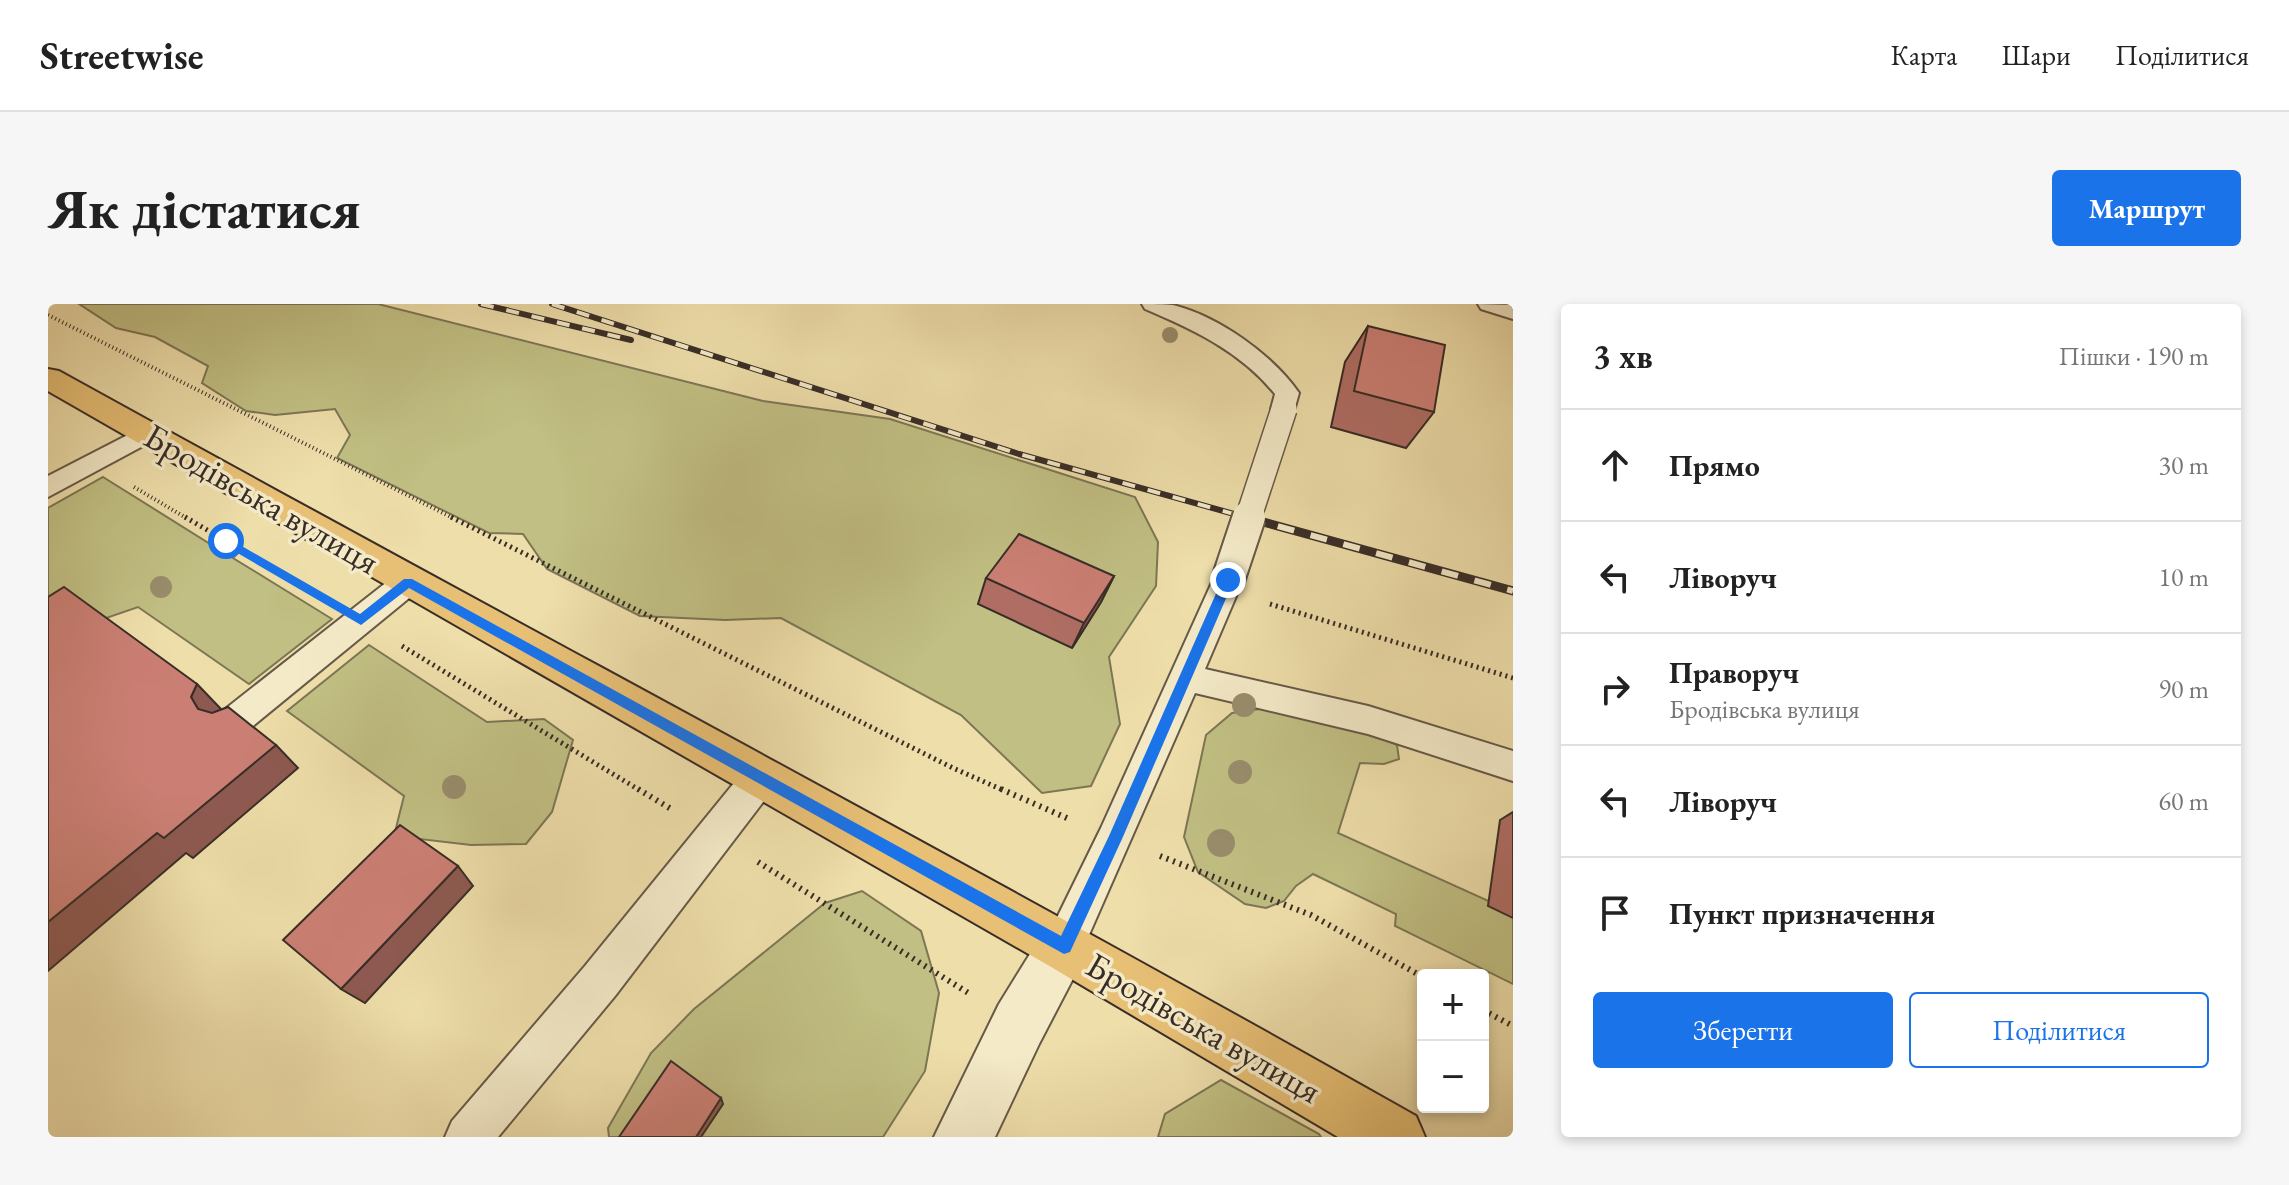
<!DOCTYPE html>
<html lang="uk">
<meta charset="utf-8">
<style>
:root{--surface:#fff;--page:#f6f6f6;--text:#222;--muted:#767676;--line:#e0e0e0;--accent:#1a73e8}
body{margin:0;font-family:"EB Garamond",serif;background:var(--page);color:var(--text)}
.controls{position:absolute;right:24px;bottom:24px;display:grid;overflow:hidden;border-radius:8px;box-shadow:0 4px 12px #0003}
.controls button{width:72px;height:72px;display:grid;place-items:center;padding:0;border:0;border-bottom:2px solid var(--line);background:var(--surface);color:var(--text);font:40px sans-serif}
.stop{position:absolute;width:24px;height:24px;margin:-18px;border:6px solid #1a73e8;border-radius:50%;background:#fff}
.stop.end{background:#1a73e8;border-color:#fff;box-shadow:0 2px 8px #0008}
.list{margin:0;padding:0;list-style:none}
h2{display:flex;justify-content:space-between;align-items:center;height:104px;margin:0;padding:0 32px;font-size:34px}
h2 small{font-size:26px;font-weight:400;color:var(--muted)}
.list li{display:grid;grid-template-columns:52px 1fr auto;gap:24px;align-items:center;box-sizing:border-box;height:112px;padding:0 32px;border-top:2px solid var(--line)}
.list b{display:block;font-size:30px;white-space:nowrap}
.list p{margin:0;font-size:26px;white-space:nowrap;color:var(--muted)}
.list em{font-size:26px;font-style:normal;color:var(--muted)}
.actions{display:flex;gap:16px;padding:24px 32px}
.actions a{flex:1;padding:18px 0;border:2px solid var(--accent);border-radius:8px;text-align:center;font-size:28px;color:var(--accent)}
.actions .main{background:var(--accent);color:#fff}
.icon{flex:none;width:44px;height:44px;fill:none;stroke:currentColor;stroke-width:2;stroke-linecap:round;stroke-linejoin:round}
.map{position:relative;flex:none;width:1465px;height:833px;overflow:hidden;border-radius:8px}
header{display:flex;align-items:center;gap:48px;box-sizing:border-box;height:112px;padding:0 40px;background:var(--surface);border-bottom:2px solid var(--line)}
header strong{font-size:38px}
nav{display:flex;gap:44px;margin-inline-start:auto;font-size:28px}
.intro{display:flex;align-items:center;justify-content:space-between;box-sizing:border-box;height:192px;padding:0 48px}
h1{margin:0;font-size:56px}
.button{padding:20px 36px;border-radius:8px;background:var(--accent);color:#fff;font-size:28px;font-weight:700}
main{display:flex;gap:48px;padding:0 48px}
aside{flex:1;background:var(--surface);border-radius:8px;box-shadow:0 4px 12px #0003}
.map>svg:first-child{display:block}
.green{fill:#c1bf83;stroke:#7c7655;stroke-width:2}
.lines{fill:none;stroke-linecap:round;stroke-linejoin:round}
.lane-casing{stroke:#665948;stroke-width:4}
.street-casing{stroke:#665948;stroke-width:4}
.primary-casing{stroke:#382d27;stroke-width:4}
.path-far2{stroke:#382d27;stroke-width:4;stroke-dasharray:1 3;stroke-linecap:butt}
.path-far1{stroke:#382d27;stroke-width:5;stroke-dasharray:2 4;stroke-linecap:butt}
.path{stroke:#382d27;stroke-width:6;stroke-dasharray:2 5;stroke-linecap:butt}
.lane{fill:#f4eac8;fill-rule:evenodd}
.street{fill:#f4eac8;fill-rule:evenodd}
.primary{fill:#e7bf75;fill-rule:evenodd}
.rail-far1-casing{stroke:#382d27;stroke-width:6}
.rail-casing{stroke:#382d27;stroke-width:9}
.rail-far1{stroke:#f4eac8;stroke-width:4;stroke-dasharray:13;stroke-linecap:butt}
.rail{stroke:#f4eac8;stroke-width:6;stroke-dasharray:17;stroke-linecap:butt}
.lane-bridge-far1-casing{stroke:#665948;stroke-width:28;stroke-linecap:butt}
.lane-bridge-casing{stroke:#665948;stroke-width:36;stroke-linecap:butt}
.lane-bridge-far1{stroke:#f4eac8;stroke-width:25}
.lane-bridge{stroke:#f4eac8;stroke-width:32}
.tree{fill:#998d6c}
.wall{fill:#af6d64;stroke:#382d27;stroke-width:2}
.shaded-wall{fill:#8e5951;stroke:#382d27;stroke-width:2}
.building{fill:#cb7f74;stroke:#382d27;stroke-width:2}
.route{fill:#1a73e8}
.labels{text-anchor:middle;stroke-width:7;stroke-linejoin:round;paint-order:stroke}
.street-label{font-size:36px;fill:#382d27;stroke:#f4eac8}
</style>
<header>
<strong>Streetwise</strong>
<nav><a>Карта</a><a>Шари</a><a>Поділитися</a></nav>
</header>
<div class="intro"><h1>Як дістатися</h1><a class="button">Маршрут</a></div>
<main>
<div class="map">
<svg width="1465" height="833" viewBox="0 0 1465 833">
<rect width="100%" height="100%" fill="#eedeaa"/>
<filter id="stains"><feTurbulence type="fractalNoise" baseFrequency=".0025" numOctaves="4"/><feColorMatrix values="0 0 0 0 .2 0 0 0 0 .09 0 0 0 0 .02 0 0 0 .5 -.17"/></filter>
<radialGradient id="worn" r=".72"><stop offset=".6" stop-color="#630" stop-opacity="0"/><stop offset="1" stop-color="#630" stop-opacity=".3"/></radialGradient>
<path class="green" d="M31 0H330L715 97 842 115 1087 193 1110 238 1108 282 1061 353 1072 420 1043 482 994 489 913 411 733 314 677 316 592 312 499 265 475 230 441 229 289 154 302 131 287 105 227 111 198 107 154 79 160 62 107 33 68 24Z
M55 173 167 243 190 249 185 254 284 315 201 380 90 303 0 334V204Z
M321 341 439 418 496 415 525 436 504 508 478 540 423 541 346 532 356 492 239 407Z
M1225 403 1325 428 1349 441 1351 455 1336 460 1312 459 1290 529 1465 608V680L1347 622 1348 610 1265 570 1248 582 1236 597 1218 604 1197 600 1150 568 1136 533 1158 431 1184 409Z
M814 587 873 627 891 689 877 767 835 833H561L560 824 603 749 646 705 777 599Z
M1173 776 1271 830 1273 833H1110L1117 810Z"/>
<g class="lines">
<g class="lane-casing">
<path id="lane" d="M1094 0C1104 0 1116 0 1125 1 1170 12 1225 51 1251 89L1245 110H1227L1223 105 1227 90C1192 47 1146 26 1097 5Z
M1430 0 1465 1V15L1433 5Z
M99 121 108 123 112 129 108 135 0 193V172Z
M1180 265 1191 268 1195 276 1157 365 1320 402 1465 447V477L1320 430 1147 389 1030 656 1016 662 1002 656 996 642 1002 628 1053 524 1165 276 1169 268Z
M360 267 371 270 375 278 371 286 200 426 188 430 176 426 171 416 176 406 349 270Z
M712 459 725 463 730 474 725 485 567 692 450 833H397L404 817 537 662 699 463Z"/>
</g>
<g class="street-casing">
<path id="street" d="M1016 616 1034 624 1042 642 991 740 947 833H886L951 700 998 624Z"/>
</g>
<g class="primary-casing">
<path id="primary" d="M0 65 11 67C463 317 919 558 1368 812L1377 833H1290L998 660 0 87Z"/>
</g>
<path class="path-far2" d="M0 11 407 215
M86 183 140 215"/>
<path class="path-far1" d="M137 213 271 291
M403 213 905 464 957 487
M1222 300 1465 374
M354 342 593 487"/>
<path class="path" d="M590 485 623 505
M953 485 1021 515
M1112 552 1263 611 1375 673
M710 558 922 690
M1435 706 1465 722"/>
<use href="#lane" class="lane"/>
<use href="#street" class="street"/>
<use href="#primary" class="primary"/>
<g class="rail-far1-casing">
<path id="rail-far1" d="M433 0 583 36
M504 0 971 150 1204 215"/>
</g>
<g class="rail-casing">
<path id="rail" d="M1197 213 1465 287"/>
</g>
<use href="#rail-far1" class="rail-far1"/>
<use href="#rail" class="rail"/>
<g class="lane-bridge-far1-casing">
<path id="lane-bridge-far1" d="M1200 215 1236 105"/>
</g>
<g class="lane-bridge-casing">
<path id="lane-bridge" d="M1180 276 1201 213"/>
</g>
<use href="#lane-bridge-far1" class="lane-bridge-far1"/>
<use href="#lane-bridge" class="lane-bridge"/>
</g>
<g class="tree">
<circle cx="1122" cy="31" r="8"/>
<circle cx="113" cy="283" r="11"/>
<circle cx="1196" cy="401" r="12"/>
<circle cx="1192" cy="468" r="12"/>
<circle cx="406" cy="483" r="12"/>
<circle cx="1173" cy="539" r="14"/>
</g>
<path class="wall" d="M1320 22 1386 108 1358 144 1283 123 1297 58Z
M1066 272 1053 298 1024 344 930 300 938 274Z
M1465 508V614L1440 602 1452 516Z"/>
<path class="shaded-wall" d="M1066 272 1053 298 1024 344 1036 319Z
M149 380 173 405 168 417 150 405 143 393Z
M228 441 250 464 145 554 138 549 0 667V618L109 529Z
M410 562 425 582 317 699 293 685Z
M673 794 675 800 653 833H648Z"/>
<path class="building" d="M1320 22 1397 41 1386 108 1306 87Z
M971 230 1066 272 1036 319 938 274Z
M16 283 149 380 143 393 150 405 164 409 180 403 228 441 116 534 109 529 0 618V293Z
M352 521 410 562 293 685 235 636Z
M623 757 673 794 648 833H571Z"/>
<path class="route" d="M178 233 312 310 356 275H364L1013 632 1061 532 1174 276 1180 272 1186 276 1074 535 1022 648 1016 650 361 284 313 321 174 240V234Z"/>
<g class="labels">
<g class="street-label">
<text transform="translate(214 194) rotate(30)" y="13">Бродівська вулиця</text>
<text transform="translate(1156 723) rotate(30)" y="13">Бродівська вулиця</text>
</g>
</g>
<rect width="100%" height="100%" filter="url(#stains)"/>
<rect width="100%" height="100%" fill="url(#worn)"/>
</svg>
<div class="controls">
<button>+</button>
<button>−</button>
</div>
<div class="stop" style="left:178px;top:237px"></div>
<div class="stop end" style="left:1180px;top:276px"></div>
</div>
<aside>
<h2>3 хв<small>Пішки · 190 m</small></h2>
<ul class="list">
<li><svg class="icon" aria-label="ahead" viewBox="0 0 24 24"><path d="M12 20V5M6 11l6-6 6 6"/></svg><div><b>Прямо</b></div><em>30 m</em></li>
<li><svg class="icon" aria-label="left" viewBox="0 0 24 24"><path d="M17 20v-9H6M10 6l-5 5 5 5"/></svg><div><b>Ліворуч</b></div><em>10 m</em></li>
<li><svg class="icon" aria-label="right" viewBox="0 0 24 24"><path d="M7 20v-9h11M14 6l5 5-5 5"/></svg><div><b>Праворуч</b><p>Бродівська вулиця</p></div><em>90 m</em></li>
<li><svg class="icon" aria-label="left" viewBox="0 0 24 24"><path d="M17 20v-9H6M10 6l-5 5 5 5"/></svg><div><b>Ліворуч</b></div><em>60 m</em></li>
<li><svg class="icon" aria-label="arrive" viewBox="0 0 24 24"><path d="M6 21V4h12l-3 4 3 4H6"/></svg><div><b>Пункт призначення</b></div></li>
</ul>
<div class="actions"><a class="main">Зберегти</a><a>Поділитися</a></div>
</aside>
</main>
